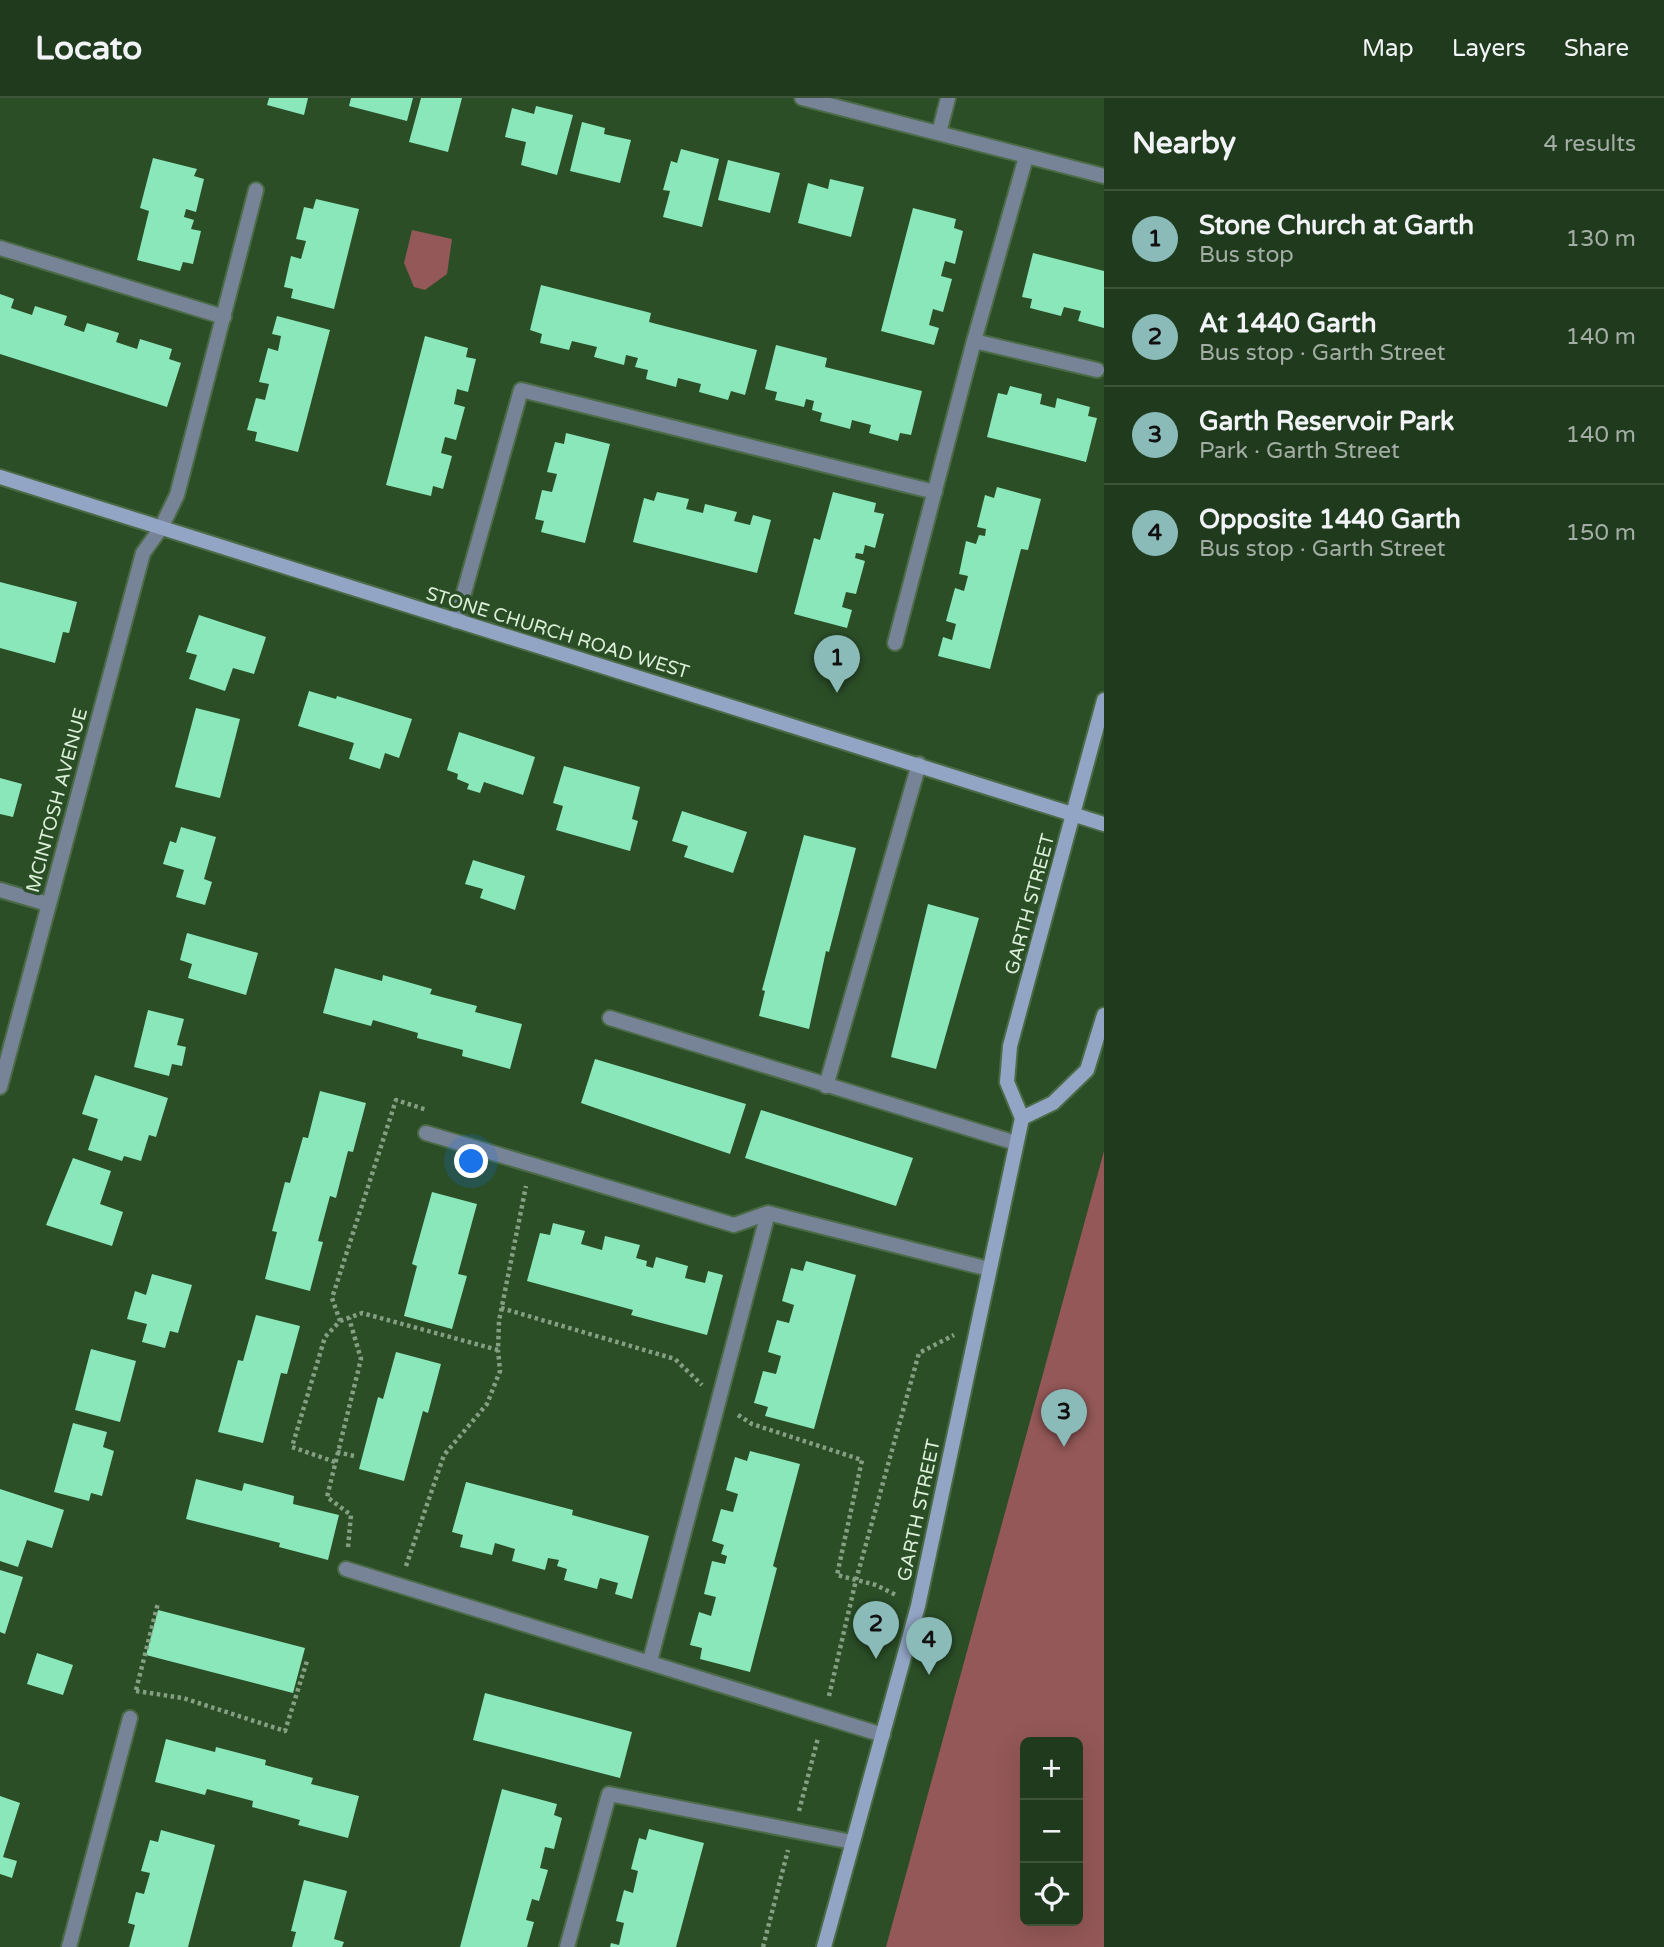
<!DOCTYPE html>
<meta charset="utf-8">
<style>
:root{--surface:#203a1d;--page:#284126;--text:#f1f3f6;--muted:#a2ada4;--line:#3d543b;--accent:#8bbbb9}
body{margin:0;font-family:"Varela Round",sans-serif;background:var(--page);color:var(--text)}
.controls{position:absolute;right:21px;bottom:21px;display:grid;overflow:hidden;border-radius:10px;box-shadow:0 7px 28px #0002}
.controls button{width:63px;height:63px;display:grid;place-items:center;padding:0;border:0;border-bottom:2px solid var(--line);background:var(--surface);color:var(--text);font:35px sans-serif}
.you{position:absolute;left:472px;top:1064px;width:24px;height:24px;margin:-18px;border:5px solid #fff;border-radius:50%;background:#1a73e8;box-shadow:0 0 0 10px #1a73e833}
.badge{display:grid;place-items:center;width:46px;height:46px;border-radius:50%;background:var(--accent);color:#111;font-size:23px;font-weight:700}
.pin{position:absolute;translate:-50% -58px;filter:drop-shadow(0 2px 4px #0008)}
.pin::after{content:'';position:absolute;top:37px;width:24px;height:21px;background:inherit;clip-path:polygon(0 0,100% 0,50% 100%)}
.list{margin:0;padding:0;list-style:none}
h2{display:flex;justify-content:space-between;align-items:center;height:91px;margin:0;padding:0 28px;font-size:30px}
h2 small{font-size:23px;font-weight:400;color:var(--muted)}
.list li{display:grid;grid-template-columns:46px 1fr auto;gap:21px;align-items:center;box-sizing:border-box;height:98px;padding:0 28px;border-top:2px solid var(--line)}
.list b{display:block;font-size:26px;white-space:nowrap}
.list p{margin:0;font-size:23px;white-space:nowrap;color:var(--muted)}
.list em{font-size:23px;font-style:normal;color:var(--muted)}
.icon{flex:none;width:38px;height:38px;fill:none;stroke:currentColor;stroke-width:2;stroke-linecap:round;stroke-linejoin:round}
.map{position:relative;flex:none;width:1104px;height:1849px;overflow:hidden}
header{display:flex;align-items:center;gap:42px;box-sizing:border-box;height:98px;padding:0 35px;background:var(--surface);border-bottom:2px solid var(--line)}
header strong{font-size:33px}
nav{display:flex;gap:38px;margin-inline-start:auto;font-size:24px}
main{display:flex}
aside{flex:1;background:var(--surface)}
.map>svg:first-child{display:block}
.green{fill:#935857;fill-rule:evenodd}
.building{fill:#89e7b9}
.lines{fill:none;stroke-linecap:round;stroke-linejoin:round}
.lane-casing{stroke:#4b6b47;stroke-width:18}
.street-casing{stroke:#4b6b47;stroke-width:18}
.secondary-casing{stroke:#4b6b47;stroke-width:18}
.path{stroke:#849f81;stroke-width:4.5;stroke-dasharray:3.5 3.5;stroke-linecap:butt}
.lane{stroke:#778397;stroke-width:14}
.street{stroke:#778397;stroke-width:14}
.secondary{stroke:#93a5c5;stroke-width:14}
.labels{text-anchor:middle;stroke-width:7;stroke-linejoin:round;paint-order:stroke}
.street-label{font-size:19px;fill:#dcf0d9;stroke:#2b4e27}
</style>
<header>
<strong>Locato</strong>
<nav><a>Map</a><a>Layers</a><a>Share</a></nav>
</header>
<main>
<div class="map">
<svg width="1104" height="1849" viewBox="0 0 1104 1849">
<rect width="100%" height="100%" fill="#2b4e27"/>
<path class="green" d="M412 132 452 141 447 176 425 192 414 189 404 165Z
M1104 1053V1849H886ZM1078 1644V1823H1025V1644Z"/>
<path class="building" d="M269 0H308L304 17 267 7Z
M351 0H413L407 23 349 8Z
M421 0H462L448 54 409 44Z
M536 8 573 17 557 77 521 67 526 44 505 39 512 10 534 16Z
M582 24 605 30 604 36 631 42 620 85 570 73Z
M681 51 719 61 702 129 663 119 670 93 663 92 671 63 677 65Z
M153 60 197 71 194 78 204 81 196 114 186 111 184 119 194 122 191 131 201 133 193 166 183 164 180 173 137 162 149 113 140 110Z
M728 62 780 75 770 115 718 102Z
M830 81 864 89 851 139 798 125 808 85 828 91Z
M316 101 359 111 334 211 291 200 293 191 284 189 291 158 301 161 306 143 296 141 304 109 313 111Z
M913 110 956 121 954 130 963 133 955 166 945 163 941 178 952 181 943 214 933 211 929 227 939 230 934 247 881 233Z
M1033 155 1104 173V230L1078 223 1081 213 1064 209 1061 218 1030 210 1032 201 1022 199Z
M541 187 651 215 649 224 757 252 745 297 731 293 728 302 699 294 701 286 678 280 676 289 646 281 648 272 635 269 638 260 626 257 624 267 594 259 597 249 572 243 569 252 540 245 542 236 530 232Z
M0 196 14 201 11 210 32 217 35 208 67 218 64 227 84 234 87 225 119 235 116 244 137 251 140 241 172 251 169 261 181 265 167 309 0 256Z
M277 218 330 232 298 354 255 343 257 334 247 332 256 300 265 302 269 286 259 284 268 250 278 253 281 238 272 236Z
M425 238 468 250 466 259 476 261 468 294 457 291 454 306 465 309 456 342 445 339 441 355 452 358 443 391 433 388 431 398 386 387Z
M776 247 827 260 825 269 922 293 911 337 900 335 898 343 869 335 871 327 852 322 850 331 820 323 822 315 812 312 814 303 806 301 804 309 775 302 777 294 765 291Z
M1010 288 1042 296 1040 306 1055 310 1057 300 1090 309 1088 318 1097 320 1086 364 987 339 998 295 1007 297Z
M566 335 610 346 585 445 541 434 544 423 535 421 542 392 552 394 557 376 547 374 555 344 564 346Z
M997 389 1041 401 1028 452 1021 451 990 571 938 558 943 539 952 542 956 526 946 523 955 490 964 493 968 478 959 476 966 443 976 446 979 437 985 438 986 431 977 429 985 397 994 400Z
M657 394 689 401 686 411 703 415 705 406 737 414 734 423 750 427 753 417 771 422 757 475 633 444 644 400 654 403Z
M833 394 876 405 874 414 884 416 875 450 865 447 863 456 856 455 855 460 865 463 856 496 846 494 842 509 852 512 847 530 794 516 814 440 820 442Z
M0 484 77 504 69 535 63 534 55 565 0 550Z
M199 517 266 539 254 576 233 570 225 593 189 581 197 557 186 554Z
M309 593 336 601 337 598 412 621 399 660 385 655 380 671 349 661 354 645 298 628Z
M196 610 240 621 220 700 175 689Z
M459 634 535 659 523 697 484 684 480 695 467 691 469 686 457 681 458 676 447 672Z
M564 668 640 689 632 721 638 723 630 753 556 732 563 708 553 705Z
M0 680 22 686 13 719 0 716Z
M682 713 747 734 733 775 684 759 688 748 672 743Z
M181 729 216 739 204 781 212 784 205 807 176 799 184 772 163 766 170 743 176 745Z
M804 737 856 750 829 854 826 853 809 931 759 918 765 893 762 892Z
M473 762 525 778 515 812 480 800 483 791 465 786Z
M928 806 979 820 936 971 891 959Z
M187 835 258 855 246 897 188 880 192 866 180 862Z
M335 870 382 883 383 877 432 891 430 896 477 908 475 914 522 926 510 971 462 958 463 952 417 940 418 935 373 922 371 928 323 915Z
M148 912 184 921 177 947 186 949 182 968 172 966 169 978 134 969Z
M595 961 746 1006 730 1056 581 1005Z
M95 977 168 1000 156 1039 149 1037 141 1063 124 1058 122 1063 88 1052 98 1021 82 1016Z
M320 993 366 1005 353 1054 348 1053 336 1100 330 1098 318 1143 323 1144 310 1193 265 1181 277 1134 272 1133 285 1084 290 1085 303 1039 308 1040Z
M761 1012 913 1060 896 1108 745 1060Z
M73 1060 111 1073 100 1106 123 1114 112 1148 46 1127Z
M432 1094 477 1106 458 1176 467 1178 452 1231 404 1218 417 1168 412 1166Z
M553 1125 585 1133 581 1146 602 1152 605 1138 640 1147 636 1160 647 1163 646 1168 653 1170 656 1159 688 1168 685 1180 705 1185 708 1173 723 1177 707 1237 631 1217 633 1212 527 1183 540 1135 550 1137Z
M806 1163 856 1177 814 1331 765 1318 768 1309 754 1305 763 1273 776 1276 781 1258 768 1254 777 1222 789 1225 794 1207 782 1203 791 1170 803 1173Z
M152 1176 192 1187 178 1235 170 1233 165 1250 142 1244 147 1226 127 1221 135 1193 146 1197Z
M256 1217 300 1228 287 1276 281 1275 263 1345 218 1334 238 1262 243 1263Z
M91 1251 136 1263 120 1324 75 1312Z
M396 1254 441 1266 428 1315 423 1313 404 1383 359 1371 378 1299 383 1301Z
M73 1325 107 1334 103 1349 114 1353 102 1398 91 1395 89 1403 54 1394Z
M750 1353 800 1366 773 1468 777 1470 750 1574 700 1561 702 1550 690 1547 699 1514 711 1518 716 1499 704 1496 712 1463 725 1466 727 1458 721 1456 724 1447 712 1443 721 1411 733 1414 738 1396 726 1392 735 1359 747 1363Z
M196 1381 242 1393 244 1385 294 1398 293 1406 339 1417 328 1462 279 1449 280 1445 186 1421Z
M466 1384 573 1412 572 1417 649 1438 632 1501 615 1496 618 1485 600 1480 597 1491 564 1482 567 1471 557 1468 559 1462 548 1460 545 1472 512 1463 515 1451 495 1445 492 1457 460 1449 463 1437 452 1434Z
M0 1391 64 1412 52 1450 27 1442 18 1469 0 1463Z
M0 1472 23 1479 5 1536 0 1534Z
M158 1512 305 1550 293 1595 146 1557Z
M37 1555 73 1567 63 1597 27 1586Z
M485 1595 632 1634 620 1680 473 1642Z
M166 1641 215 1654 216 1649 266 1662 265 1667 313 1680 311 1686 359 1698 348 1740 298 1727 300 1722 252 1709 253 1703 207 1691 205 1697 155 1684Z
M502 1691 557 1706 554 1717 562 1720 554 1751 545 1749 540 1770 548 1772 539 1803 532 1801 526 1822 534 1824 527 1849H460Z
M0 1698 20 1705 3 1759 17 1763 12 1780 0 1776Z
M649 1731 704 1745 676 1849H610L611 1845 619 1847 624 1825 616 1823 624 1792 633 1795 638 1773 631 1771 639 1740 646 1742Z
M161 1732 215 1747 188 1849H129L135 1827 128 1825 136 1794 144 1796 150 1775 141 1773 150 1742 158 1744Z
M304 1782 347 1793 334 1841 344 1844 342 1849H292L296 1834 291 1833Z"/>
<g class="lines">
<g class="lane-casing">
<path id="lane" d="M939 35 948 0
M0 150 224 219
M974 243 1097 272
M161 430 177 397 256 92
M456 523 521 292 935 394
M895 545 974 243 1026 59
M610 920 1016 1045
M826 988 919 666
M426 1035 734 1127 768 1115 989 1171
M346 1471 883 1637
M650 1563 768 1115
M69 1849 130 1620
M567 1849 609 1696 852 1744"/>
</g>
<g class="street-casing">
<path id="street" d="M802 0 1104 78
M0 792 48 806
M0 989 143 455 161 430"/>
</g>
<g class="secondary-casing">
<path id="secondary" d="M0 379 1104 726
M1022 1020 1053 1005 1087 972 1104 917
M824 1849 918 1508 1022 1020 1007 984 1010 948 1104 602"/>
</g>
<path class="path" d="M501 1210 675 1261 702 1287
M340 1223 362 1215 498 1252 499 1223 526 1088
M738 1317 752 1326 862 1362 837 1477 876 1487 898 1498
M337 1354 354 1358
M335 1364 292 1349 325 1239 340 1223 332 1200 396 1002 427 1012
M348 1449 351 1417 327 1399 361 1261 349 1220
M406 1468 444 1357 487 1306 500 1273 498 1252
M136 1592 158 1505
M136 1593 183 1600 285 1633 307 1563
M829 1598 856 1482 919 1255 954 1237
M799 1713 818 1640
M763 1849 788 1752"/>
<use href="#lane" class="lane"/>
<use href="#street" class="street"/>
<use href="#secondary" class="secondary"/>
</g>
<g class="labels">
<g class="street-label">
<text transform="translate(558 534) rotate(17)" y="7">STONE CHURCH ROAD WEST</text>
<text transform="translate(56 702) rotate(-75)" y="7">MCINTOSH AVENUE</text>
<text transform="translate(1029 806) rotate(-75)" y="7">GARTH STREET</text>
<text transform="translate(918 1412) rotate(-78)" y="7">GARTH STREET</text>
</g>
</g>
</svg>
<div class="controls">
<button>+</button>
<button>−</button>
<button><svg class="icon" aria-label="locate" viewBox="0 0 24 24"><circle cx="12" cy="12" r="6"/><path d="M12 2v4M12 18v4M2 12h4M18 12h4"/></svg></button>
</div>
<div class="you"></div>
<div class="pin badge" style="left:837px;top:595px">1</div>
<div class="pin badge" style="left:876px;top:1561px">2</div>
<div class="pin badge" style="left:1064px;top:1349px">3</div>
<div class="pin badge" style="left:929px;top:1577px">4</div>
</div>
<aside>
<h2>Nearby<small>4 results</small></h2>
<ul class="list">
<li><span class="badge">1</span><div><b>Stone Church at Garth</b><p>Bus stop</p></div><em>130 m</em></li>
<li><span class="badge">2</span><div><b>At 1440 Garth</b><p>Bus stop · Garth Street</p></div><em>140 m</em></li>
<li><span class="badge">3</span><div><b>Garth Reservoir Park</b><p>Park · Garth Street</p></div><em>140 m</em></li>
<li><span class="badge">4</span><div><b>Opposite 1440 Garth</b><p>Bus stop · Garth Street</p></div><em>150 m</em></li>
</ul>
</aside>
</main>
